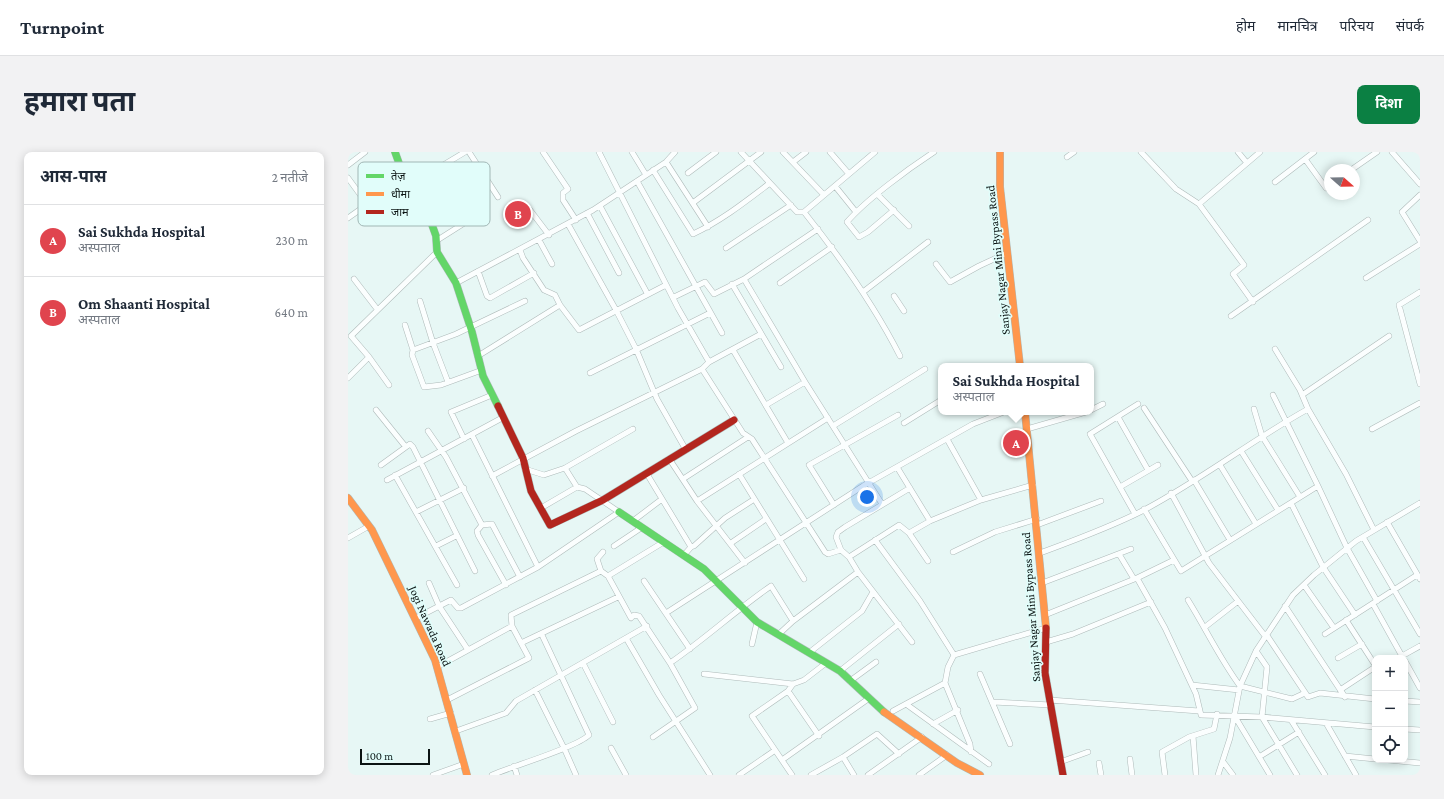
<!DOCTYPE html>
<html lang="hi">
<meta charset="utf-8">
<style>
:root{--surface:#fff;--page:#f2f2f3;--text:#1f2937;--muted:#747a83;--line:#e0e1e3;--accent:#0b8043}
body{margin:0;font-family:"Crimson Pro","Noto Sans Devanagari",serif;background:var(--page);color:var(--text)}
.controls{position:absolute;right:12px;bottom:12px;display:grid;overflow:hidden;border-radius:8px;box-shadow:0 2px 10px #0003}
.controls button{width:36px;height:36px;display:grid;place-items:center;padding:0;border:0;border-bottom:1px solid var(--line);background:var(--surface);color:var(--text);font:20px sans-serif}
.compass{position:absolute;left:976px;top:12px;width:36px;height:36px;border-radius:50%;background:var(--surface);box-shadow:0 2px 10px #0003;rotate:110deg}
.scale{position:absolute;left:12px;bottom:10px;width:70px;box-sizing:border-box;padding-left:4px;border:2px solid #0b1413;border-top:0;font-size:11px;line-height:14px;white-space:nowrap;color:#0b1413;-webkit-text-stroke:3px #e1fdfa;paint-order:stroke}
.you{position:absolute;left:519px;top:345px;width:14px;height:14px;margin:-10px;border:3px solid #fff;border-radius:50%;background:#1a73e8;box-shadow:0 0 0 6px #1a73e833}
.badge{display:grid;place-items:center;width:26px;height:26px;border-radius:50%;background:var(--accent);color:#fff;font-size:13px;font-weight:700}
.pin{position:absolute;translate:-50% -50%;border:2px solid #fff;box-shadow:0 1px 4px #0006}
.popup{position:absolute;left:590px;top:211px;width:156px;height:52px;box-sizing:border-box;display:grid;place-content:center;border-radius:8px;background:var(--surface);filter:drop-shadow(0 1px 3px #0005);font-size:13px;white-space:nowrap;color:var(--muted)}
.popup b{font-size:15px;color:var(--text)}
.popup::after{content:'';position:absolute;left:50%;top:100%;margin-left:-8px;border:8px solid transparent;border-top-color:var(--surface)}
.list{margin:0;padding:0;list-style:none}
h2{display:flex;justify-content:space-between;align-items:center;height:52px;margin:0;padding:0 16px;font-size:17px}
h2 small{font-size:13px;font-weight:400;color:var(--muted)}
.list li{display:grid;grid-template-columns:26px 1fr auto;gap:12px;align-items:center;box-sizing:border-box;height:72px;padding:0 16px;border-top:1px solid var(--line)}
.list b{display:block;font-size:15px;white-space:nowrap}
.list p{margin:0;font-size:13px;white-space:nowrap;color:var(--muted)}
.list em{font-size:13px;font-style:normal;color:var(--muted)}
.icon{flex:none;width:22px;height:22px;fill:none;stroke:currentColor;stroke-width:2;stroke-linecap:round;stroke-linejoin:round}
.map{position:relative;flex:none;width:1072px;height:623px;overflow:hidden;border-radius:8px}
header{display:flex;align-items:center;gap:24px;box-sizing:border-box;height:56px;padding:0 20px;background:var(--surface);border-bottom:1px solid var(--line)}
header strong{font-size:19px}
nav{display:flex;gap:22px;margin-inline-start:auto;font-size:14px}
.intro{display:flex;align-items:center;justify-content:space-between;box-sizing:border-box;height:96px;padding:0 24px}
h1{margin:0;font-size:28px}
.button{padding:10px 18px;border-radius:8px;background:var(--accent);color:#fff;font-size:14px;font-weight:700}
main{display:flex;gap:24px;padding:0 24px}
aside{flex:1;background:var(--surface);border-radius:8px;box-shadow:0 2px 10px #0003}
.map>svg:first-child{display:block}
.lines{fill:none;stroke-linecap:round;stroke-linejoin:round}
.street-casing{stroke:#aebab9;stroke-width:6}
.fast-casing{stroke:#aebab9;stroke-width:8}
.slow-casing{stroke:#aebab9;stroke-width:8}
.jam-casing{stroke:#aebab9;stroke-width:8}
.street{stroke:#fbfefe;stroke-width:5}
.fast{stroke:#63d668;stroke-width:7}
.slow{stroke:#ff974d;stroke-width:7}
.jam{stroke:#b3261e;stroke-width:7}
.labels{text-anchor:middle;stroke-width:3.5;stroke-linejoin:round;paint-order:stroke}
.street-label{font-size:12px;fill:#0b1413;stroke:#e1fdfa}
.key{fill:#e1fdfa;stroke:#a1b7b5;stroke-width:1}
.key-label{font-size:11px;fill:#0b1413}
</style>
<header>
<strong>Turnpoint</strong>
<nav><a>होम</a><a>मानचित्र</a><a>परिचय</a><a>संपर्क</a></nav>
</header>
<div class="intro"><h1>हमारा पता</h1><a class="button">दिशा</a></div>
<main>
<aside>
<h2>आस-पास<small>2 नतीजे</small></h2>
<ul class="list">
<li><span class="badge" style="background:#e0444e">A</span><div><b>Sai Sukhda Hospital</b><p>अस्पताल</p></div><em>230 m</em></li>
<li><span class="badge" style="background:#e0444e">B</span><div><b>Om Shaanti Hospital</b><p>अस्पताल</p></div><em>640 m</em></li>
</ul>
</aside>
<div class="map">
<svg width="1072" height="623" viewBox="0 0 1072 623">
<rect width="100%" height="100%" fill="#e7f7f5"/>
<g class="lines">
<g class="street-casing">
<path id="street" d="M121 0 150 45
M195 0 220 37 215 41V48L228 68
M251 0 330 156 361 210
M284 0 298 23
M393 0 449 60H456L527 0
M435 0 476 43
M482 0 501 22
M793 0 828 37 851 52 896 113 885 122 905 150
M890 0 899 11
M1044 0 1072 32
M719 5 726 0
M957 7 978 36
M318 10 360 75
M445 10 458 0
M0 13 17 0
M305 18 345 82C373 69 397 50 422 31
M1003 18 1029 0
M340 21 368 0
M0 26 19 52
M289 29 374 181
M927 30 966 0
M62 33 117 0
M487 34 508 60
M530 43 561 74
M1072 43 1054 60 1072 89
M346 50 413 0
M851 52 912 0
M252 54 299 141
M182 58 201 83
M546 58 520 80 511 85 499 70C519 47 560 17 586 0
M456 60C492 105 526 153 552 204
M239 61 271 121
M81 65 123 40C130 42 135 50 137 58L88 89
M0 66 58 25
M220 72 268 158 288 197 309 247 338 298
M191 88 204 112
M378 96 443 53
M172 98 175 106 196 138 207 143 212 153 231 178 318 133
M588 112 602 130 631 114 659 101
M130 119 139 144 142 146 186 121
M1018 126 1072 92
M6 127 29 157
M396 127 457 230 534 352
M108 131 245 58 318 10 327 0
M432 131 484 95
M384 132 433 215
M515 140 580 90
M1072 140 1051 153 1072 232
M546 144 556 159
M326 145 357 130 366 142 396 127 470 77
M72 149 85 191 100 230
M883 164 1020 68
M57 173 65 198 64 203 76 235 93 233 134 218
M927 197 952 238 960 257 998 322 1026 378
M65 198 108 182 177 149
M385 198 440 291
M130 204 212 153
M21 205 41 233
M354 217 395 281 404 287 477 400 480 402 493 398
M242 221 362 161
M0 226 21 205 3 184 89 100
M925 243 970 334 999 396 1029 449
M954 243 1041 184
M418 253 457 230
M796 256 844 329
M906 257 914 284 952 345
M28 258 57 294
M743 258 755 252
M770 265 800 318
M556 271 593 248
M485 274 577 217
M679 277 738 260
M1024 277 1072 251
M80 279 98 305 134 373
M124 283 190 415
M116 287 103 260 144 243
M599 287 633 348
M893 299 930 358
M322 308 349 349 397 411
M33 313 62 292 65 295 127 419
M872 313 908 372
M549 315 582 369
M177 317 196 323 217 316 285 277
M299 322 343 395
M391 322 456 427
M47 323 109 433
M144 324 228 279 354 217 361 210 413 182
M335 327 400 285
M39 328 154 266
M846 328 882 388
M772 335 810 313
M562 336 497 375 490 380 488 385 493 398 501 405 510 420 564 490
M823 341 861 411 917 484
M349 349 480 266
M943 351 975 415 1007 463
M486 353 461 313 550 263
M193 356 229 335
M796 357 833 419 970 334
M68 360 116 336
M787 362 742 282 790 252
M285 369 314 347
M1039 370 1072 427
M689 373 753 349
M561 381 582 369 633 348 685 333
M1015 385 1072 482
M0 386 21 374
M527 388 572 449 606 503 600 515 597 531 622 592 623 600
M383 391 418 367
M88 394 108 384
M266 394 293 376
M255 400 249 407 253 419 260 424 283 466 286 463 291 464 322 511C357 487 388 458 423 434L445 469
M605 400 647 380 689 367
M692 401C727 388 763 375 796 358 853 328 904 288 960 257
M771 402 786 427
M336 403 343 395 346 394 377 366 405 348
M501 405 551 373 561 381 580 409
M260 424 314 391
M789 426 817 476 848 542 853 563 914 565 1027 575
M296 429 342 497
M81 431 91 454 120 498
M694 431 783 397
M158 433 130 383 129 379 134 373 144 372 172 425
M956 433 986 476
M840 448C858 477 872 507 892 534L944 547 957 541
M1025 452 1055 506
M937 454 997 545
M318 461 515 334 625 272 656 260
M697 463 789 426 826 408
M68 466 103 448 110 456H113L190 415 271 360 237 337 229 335 217 316
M998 468 1027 513
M857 475 889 450
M431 482 445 469 510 420
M918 482 960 545 972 541 1027 547
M977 482 1069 423
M278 486 311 543 362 623
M698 490 725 482 803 450
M173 491 270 445
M404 492 409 470
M908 499 919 515 914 565 949 623
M462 500 514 459 525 440
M606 503 698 476
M1054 504 1072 494
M990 506 1014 492
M1057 509 1072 536
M235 511 265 570
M89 515 164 474
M492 519 551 472
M356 522 445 532 456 528 478 511
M632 522 662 592
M502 529 528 510
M844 533 891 538
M187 538 216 596 228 623
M992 538 1027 515
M440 539 471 584
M99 548 181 506 164 474 163 463 253 419
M702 548 851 559
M1057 549 1072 550
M645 550 703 553
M558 552 641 612
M545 559 597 531
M886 563 922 623
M82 567 103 561
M943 568 977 623
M978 571 1008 623
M585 572 610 558
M1057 577 1072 578
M108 579 158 561 168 549 299 474
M845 584 848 623
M305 585 347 556 322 511
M263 596 278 623
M997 604 1027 607
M495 605 506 623
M911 605 951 580
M782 607 784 623
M434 608 520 547
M1040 608 1072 611
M712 610 740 600
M751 611 753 623
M876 611 885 623
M166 614 169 623
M85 623 116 612
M144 623C165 614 229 595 241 583L194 483
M391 623 426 599
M444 623 404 564 440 539 445 532
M463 623 495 605 529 582 551 602
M520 623 574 585
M571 623 599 603
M817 623 814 600 841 585 866 577 869 562
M870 623 882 586 892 534 908 499 945 443 966 423 1008 389 1072 351"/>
</g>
<g class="fast-casing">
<path id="fast" d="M47 0 52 14 83 70 88 84 89 100 108 131 124 180 135 224 150 254
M271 360 356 417 409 470 492 519 536 560"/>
</g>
<g class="slow-casing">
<path id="slow" d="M652 0V35L672 214
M677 260 698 476
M0 346 24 378 87 508 119 623
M536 560 609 611 632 623"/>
</g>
<g class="jam-casing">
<path id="jam" d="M150 254 175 306 183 339 202 373 255 348 386 268
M698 476 697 521 715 623"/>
</g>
<use href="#street" class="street"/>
<use href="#fast" class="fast"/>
<use href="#slow" class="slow"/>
<use href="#jam" class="jam"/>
</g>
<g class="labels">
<g class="street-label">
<text transform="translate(650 108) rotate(-96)" y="4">Sanjay Nagar Mini Bypass Road</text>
<text transform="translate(683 455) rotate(-94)" y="4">Sanjay Nagar Mini Bypass Road</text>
<text transform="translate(82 474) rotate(66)" y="4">Jogi Nawada Road</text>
</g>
</g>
<rect x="10" y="10" width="132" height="64" rx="6" class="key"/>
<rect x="18" y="22" width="18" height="4" fill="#63d668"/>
<rect x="18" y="40" width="18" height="4" fill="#ff974d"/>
<rect x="18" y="58" width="18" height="4" fill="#b3261e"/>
<g class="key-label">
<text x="43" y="28">तेज़</text>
<text x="43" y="46">धीमा</text>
<text x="43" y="64">जाम</text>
</g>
</svg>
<div class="controls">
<button>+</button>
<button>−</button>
<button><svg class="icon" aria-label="locate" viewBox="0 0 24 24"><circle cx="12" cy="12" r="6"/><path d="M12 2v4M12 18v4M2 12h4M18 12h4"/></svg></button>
</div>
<svg class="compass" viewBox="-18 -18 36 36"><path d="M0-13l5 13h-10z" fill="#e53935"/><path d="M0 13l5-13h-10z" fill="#747a83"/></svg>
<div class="scale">100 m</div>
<div class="you"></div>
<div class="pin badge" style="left:668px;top:291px;background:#e0444e">A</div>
<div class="popup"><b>Sai Sukhda Hospital</b>अस्पताल</div>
<div class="pin badge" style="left:170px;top:62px;background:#e0444e">B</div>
</div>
</main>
